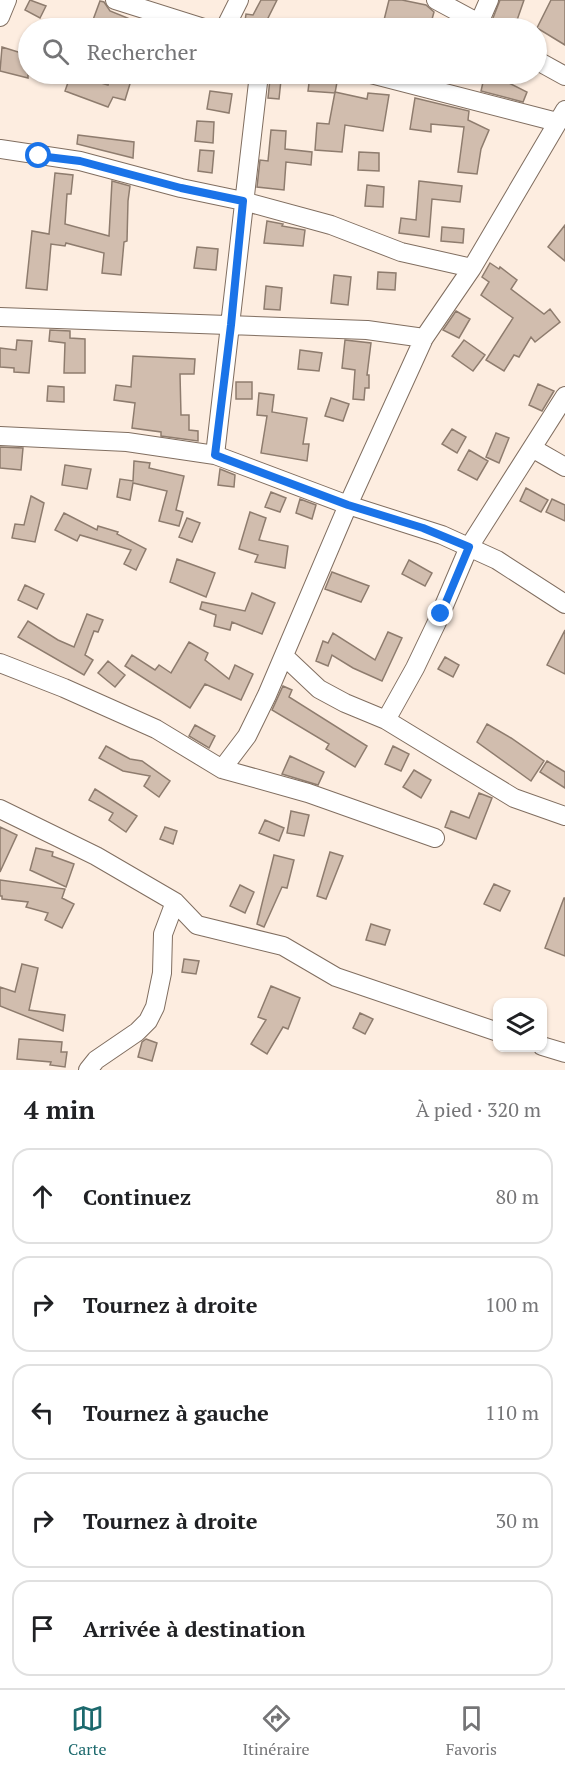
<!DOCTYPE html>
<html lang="fr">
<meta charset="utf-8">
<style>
:root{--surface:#fff;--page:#f6f6f6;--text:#202124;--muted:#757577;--line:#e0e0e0;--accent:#1c696d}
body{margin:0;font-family:"PT Serif",serif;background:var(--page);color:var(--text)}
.controls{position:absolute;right:18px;bottom:18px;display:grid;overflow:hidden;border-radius:12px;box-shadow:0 2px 4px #0004}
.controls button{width:54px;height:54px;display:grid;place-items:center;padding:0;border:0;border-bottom:2px solid var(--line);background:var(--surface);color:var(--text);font:30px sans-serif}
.stop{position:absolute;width:18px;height:18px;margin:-14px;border:4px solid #1a73e8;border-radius:50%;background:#fff}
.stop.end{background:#1a73e8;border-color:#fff;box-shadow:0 2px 6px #0008}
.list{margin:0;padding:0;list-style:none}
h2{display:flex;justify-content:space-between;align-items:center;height:78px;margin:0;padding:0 24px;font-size:26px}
h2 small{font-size:20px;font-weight:400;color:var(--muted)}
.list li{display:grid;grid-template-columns:39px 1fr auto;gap:18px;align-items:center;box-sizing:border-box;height:96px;margin:0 12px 12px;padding:0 12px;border:2px solid var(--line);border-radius:18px}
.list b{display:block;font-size:22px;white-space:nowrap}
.list em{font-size:20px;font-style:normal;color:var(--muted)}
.icon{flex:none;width:33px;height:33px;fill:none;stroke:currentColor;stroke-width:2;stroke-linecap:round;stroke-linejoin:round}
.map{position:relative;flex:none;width:565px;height:1070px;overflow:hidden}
.search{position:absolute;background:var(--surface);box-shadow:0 2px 4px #0004;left:18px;right:18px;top:18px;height:66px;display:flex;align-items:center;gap:15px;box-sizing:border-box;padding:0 21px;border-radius:33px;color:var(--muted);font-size:22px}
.sheet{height:618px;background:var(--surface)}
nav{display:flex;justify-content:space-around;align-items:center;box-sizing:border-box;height:84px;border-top:2px solid var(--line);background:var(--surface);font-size:16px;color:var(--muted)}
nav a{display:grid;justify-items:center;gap:3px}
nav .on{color:var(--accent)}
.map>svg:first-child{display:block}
.building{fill:#d1bdae;stroke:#8e7c6e;stroke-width:1.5}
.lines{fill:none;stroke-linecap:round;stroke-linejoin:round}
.street-casing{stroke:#806e60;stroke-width:20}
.street{stroke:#fff;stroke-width:18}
.route{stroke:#1a73e8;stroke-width:8}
</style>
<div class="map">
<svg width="565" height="1070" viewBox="0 0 565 1070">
<rect width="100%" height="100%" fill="#fdede0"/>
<path class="building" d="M30 0 46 6 40 18 25 10Z
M261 0H277L263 28H244L246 14 253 15Z
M389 0H402L426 5 434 12 431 23 415 20 413 28H382Z
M500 0H524L515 26 493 18Z
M551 0H565V45L537 28Z
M100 1 104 2 110 11 152 28H90Z
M2 47 28 55V78L0 71Z
M71 74 108 85 110 79 113 80 114 74H133L125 100 113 97 108 107 65 91Z
M310 75 338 77 335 93 308 91Z
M484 78 509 83 527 92 523 102 481 91Z
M270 79 281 80 279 99 268 98Z
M210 91 232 94 229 113 207 109Z
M335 92 367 99 368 93 389 95 383 131 345 125 342 152 315 150 317 123 329 124Z
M415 98 469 111 468 120 489 130 481 149 477 174 458 172 464 127 431 124V132L410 129Z
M197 121 214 122 213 143 195 141Z
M271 130 286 131 285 149 312 152 311 165 286 162 284 190 257 187 260 160 268 161Z
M78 135 134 142 133 158 77 144Z
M200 150 214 151 212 173 198 171Z
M359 152 379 153V171L358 170Z
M55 173 73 175 71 194H67L65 224 109 236 112 181 130 186 128 201 127 241 124 242 121 275 102 273 104 253 66 243 65 246 51 244 47 290 26 288 32 231 49 234Z
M419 181 462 186 460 202 432 199 429 237 399 233 401 218 416 220Z
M367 185 384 187 383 207 365 206Z
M267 221 283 224 282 226 305 230 303 246 264 243Z
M565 225V261L548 247Z
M442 227 464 229 463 243 441 241Z
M197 247 218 249 216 270 194 268Z
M490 263 499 269 500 267 517 280 511 289 544 314 550 309 560 322 535 342 531 337 519 357 514 355 504 371 486 360 513 318 481 295 489 282 482 277Z
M378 272 396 273 395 290 377 289Z
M334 275 351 277 348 305 331 303Z
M266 286 282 288 280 310 264 309Z
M456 311 470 319 459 338 443 330Z
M50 330 70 331V338L85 339V373H64L65 343 49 341Z
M17 340 32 341 29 373 14 372V368L0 367V348L16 350Z
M345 340 371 343 367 375H369V388H365L364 400 353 399 355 370 342 368Z
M464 340 485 355 473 371 452 356Z
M300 350 322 353 319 371 298 369Z
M133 356 195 359 194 374H180L181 415H189V430L198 431V441L161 436V432L132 428 135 403 114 400 116 385 131 387Z
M236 382H252V399H236Z
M538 384 554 391 542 411 529 405Z
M48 386 64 387V402L47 401Z
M259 393 274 395 272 412 307 418 303 444H309L307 461 261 453 267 416 257 415Z
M331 398 349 404 343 421 325 416Z
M452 429 466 437 457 453 442 444Z
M496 433 509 438 499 463 486 457Z
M0 447 23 448 21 470 0 468Z
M469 450 488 461 477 480 458 470Z
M134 461 150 463 149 468 184 476 176 510 183 512 179 526 159 521 167 491 133 483 130 500 117 497 120 479 133 481Z
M65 465 91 469 87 489 62 485Z
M220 469 235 475 234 487 218 485Z
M526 488 548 500 541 512 520 501Z
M271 492 286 498 280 512 265 507Z
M31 496 44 503 35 542 12 538 15 524 24 525Z
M300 499 316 505 312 519 296 513Z
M552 499 565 505V521L546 512Z
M250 512 266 518 259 540 288 546 285 568 255 562 258 555 239 549Z
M64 513 97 530 98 526 118 532 117 534 146 549 136 570 124 564 131 550 80 535 77 541 55 530Z
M187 518 200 523 192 542 179 537Z
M177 559 215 573 206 597 170 582Z
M409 560 432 573 425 586 402 574Z
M332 572 369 586 361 602 325 589Z
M25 585 44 594 37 609 18 600Z
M252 593 275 603 262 634 232 622 230 630 214 626 216 615 200 609 202 602 245 611Z
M87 614 103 620 98 632 94 631 85 655 93 660 84 675 18 637 28 621 58 640 74 647Z
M565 630V674L547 665Z
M388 632 402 638 382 681 353 668 332 655 328 666 316 661 323 641 328 643 333 633 375 660Z
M189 642 208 653 205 660 229 679 235 665 253 674 241 700 205 684 190 708 125 666 132 655 155 670 159 665 171 673Z
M445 657 459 665 453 677 438 669Z
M108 661 125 675 115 687 98 673Z
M283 686 292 690 289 697 367 746 355 767 326 749 329 744 272 710Z
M487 724 511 738 544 761 531 781 477 742Z
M195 725 215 736 209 748 189 736Z
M106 746 130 759 142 761 170 781 159 797 144 786 150 776 123 771 99 758Z
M393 746 409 754 401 771 385 764Z
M290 756 324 772 318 785 282 774Z
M547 761 565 772V788L540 772Z
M414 770 431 780 421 798 403 787Z
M95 789 137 816 126 832 109 820 113 813 89 800Z
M479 793 492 798 476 839 445 827 451 811 469 818Z
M291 811 309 815 304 836 287 833Z
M265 820 284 828 279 841 259 833Z
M0 827 17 835 0 872Z
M165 827 177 831 173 844 160 839Z
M36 848 53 852 52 856 74 864 66 887 30 870Z
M330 852 343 856 326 899 317 896Z
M274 855 294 860 287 888 282 887 264 927 257 924Z
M0 880 65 889 62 898 74 904 62 928 45 920 48 913 26 907 28 902 2 899V896H0Z
M494 884 510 891 500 911 484 904Z
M240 885 254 892 245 913 230 906Z
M564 898H565V956L545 948Z
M371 924 390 930 385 945 366 940Z
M184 959 199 961 196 974 182 972Z
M22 964 38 968 29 1010 65 1015 63 1031 0 1006V987L15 992Z
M271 986 300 998 288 1029 283 1027 267 1054 251 1044 266 1020 258 1017Z
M360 1013 373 1019 365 1034 353 1028Z
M19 1039 62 1042 61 1052H67L65 1067 50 1065 51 1062 17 1059Z
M146 1039 157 1043 152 1061 138 1057 142 1042Z"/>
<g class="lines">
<g class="street-casing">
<path id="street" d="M115 0 204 28
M436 0 488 28
M0 17 7 0
M479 23 489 0
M225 28 239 0
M536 60 565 76
M371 74 557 122
M0 149 80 161 181 188 243 201 331 225 401 252 472 268
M0 317 367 330 424 338
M0 436 127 442 215 455 348 505 442 535 497 560 565 604
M532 448 565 467
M215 455 259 74
M284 656 319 689 345 703 386 720 514 798 565 816
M0 663 64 688 156 729 222 769 308 793 435 838
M386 720 415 668 437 622 469 547 565 396
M222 769 247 736 267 695 348 505 424 338 472 268 565 110
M0 809 96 856 175 902 197 925 283 946 336 977 498 1032
M542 1046 565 1053
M88 1070 96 1060 137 1032 148 1021 155 1007 162 973 163 934 175 902"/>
</g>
<use href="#street" class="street"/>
</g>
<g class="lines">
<path class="route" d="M39 156 80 161 181 188 243 201 231 325 215 455 348 505 423 528 469 547 441 614"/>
</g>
</svg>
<div class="controls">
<button><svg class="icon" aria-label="layers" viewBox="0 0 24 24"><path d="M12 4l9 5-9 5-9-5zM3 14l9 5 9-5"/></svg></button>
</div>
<div class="stop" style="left:39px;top:156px"></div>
<div class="stop end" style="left:441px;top:614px"></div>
<div class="search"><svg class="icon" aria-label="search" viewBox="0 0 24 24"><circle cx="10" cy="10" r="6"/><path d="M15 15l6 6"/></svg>Rechercher</div>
</div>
<section class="sheet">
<h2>4 min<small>À pied · 320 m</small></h2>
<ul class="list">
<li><svg class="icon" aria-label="ahead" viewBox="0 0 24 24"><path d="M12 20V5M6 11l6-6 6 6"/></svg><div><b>Continuez</b></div><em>80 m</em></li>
<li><svg class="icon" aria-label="right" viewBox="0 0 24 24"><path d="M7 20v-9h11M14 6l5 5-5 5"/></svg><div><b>Tournez à droite</b></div><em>100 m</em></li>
<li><svg class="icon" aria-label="left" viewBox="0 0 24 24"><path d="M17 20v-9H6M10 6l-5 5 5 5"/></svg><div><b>Tournez à gauche</b></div><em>110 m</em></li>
<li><svg class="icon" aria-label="right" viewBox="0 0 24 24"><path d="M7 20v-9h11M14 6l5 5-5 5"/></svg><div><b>Tournez à droite</b></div><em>30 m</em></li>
<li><svg class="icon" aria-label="arrive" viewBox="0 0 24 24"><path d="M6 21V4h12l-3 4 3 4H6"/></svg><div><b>Arrivée à destination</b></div></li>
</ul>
</section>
<nav>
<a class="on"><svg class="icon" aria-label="map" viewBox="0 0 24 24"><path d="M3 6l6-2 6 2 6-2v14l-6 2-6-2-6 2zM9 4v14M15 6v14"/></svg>Carte</a>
<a><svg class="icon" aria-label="directions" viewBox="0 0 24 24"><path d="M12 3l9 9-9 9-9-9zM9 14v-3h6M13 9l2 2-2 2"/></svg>Itinéraire</a>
<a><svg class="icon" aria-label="saved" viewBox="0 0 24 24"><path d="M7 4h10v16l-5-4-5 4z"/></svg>Favoris</a>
</nav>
